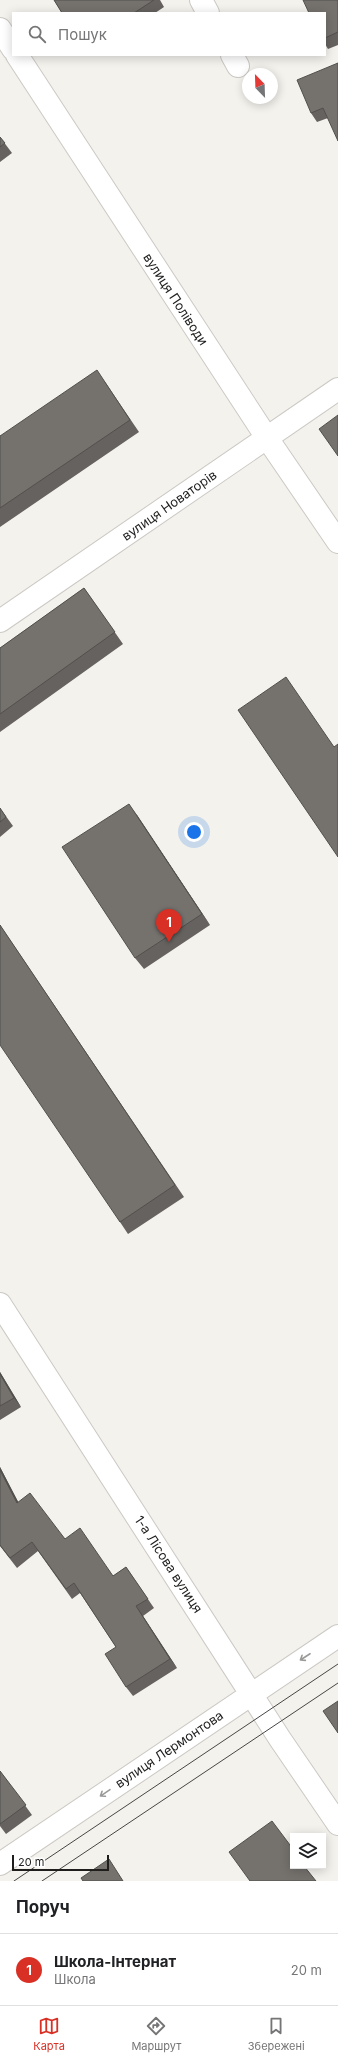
<!DOCTYPE html>
<html lang="uk">
<meta charset="utf-8">
<style>
:root{--surface:#fff;--page:#f2f2f2;--text:#202124;--muted:#757577;--line:#e0e0e0;--accent:#d93025}
body{margin:0;font-family:Inter,sans-serif;background:var(--page);color:var(--text)}
.controls{position:absolute;right:12px;bottom:12px;display:grid;overflow:hidden;border-radius:0px;box-shadow:0 2px 10px #0003}
.controls button{width:36px;height:36px;display:grid;place-items:center;padding:0;border:0;border-bottom:1px solid var(--line);background:var(--surface);color:var(--text);font:20px sans-serif}
.compass{position:absolute;left:242px;top:68px;width:36px;height:36px;border-radius:50%;background:var(--surface);box-shadow:0 2px 10px #0003;rotate:337deg}
.scale{position:absolute;left:12px;bottom:10px;width:97px;box-sizing:border-box;padding-left:4px;border:2px solid #1f1e1d;border-top:0;font-size:11px;line-height:14px;white-space:nowrap;color:#1f1e1d;-webkit-text-stroke:3px #fff;paint-order:stroke}
.you{position:absolute;left:194px;top:832px;width:14px;height:14px;margin:-10px;border:3px solid #fff;border-radius:50%;background:#1a73e8;box-shadow:0 0 0 6px #1a73e833}
.badge{display:grid;place-items:center;width:26px;height:26px;border-radius:50%;background:var(--accent);color:#fff;font-size:13px;font-weight:700}
.pin{position:absolute;translate:-50% -33px;filter:drop-shadow(0 1px 2px #0008)}
.pin::after{content:'';position:absolute;top:21px;width:14px;height:12px;background:inherit;clip-path:polygon(0 0,100% 0,50% 100%)}
.list{margin:0;padding:0;list-style:none}
h2{display:flex;justify-content:space-between;align-items:center;height:52px;margin:0;padding:0 16px;font-size:17px}
h2 small{font-size:13px;font-weight:400;color:var(--muted)}
.list li{display:grid;grid-template-columns:26px 1fr auto;gap:12px;align-items:center;box-sizing:border-box;height:72px;padding:0 16px;border-top:1px solid var(--line)}
.list b{display:block;font-size:15px;white-space:nowrap}
.list p{margin:0;font-size:13px;white-space:nowrap;color:var(--muted)}
.list em{font-size:13px;font-style:normal;color:var(--muted)}
.icon{flex:none;width:22px;height:22px;fill:none;stroke:currentColor;stroke-width:2;stroke-linecap:round;stroke-linejoin:round}
.map{position:relative;flex:none;width:338px;height:1881px;overflow:hidden}
.search{position:absolute;background:var(--surface);box-shadow:0 2px 10px #0003;left:12px;right:12px;top:12px;height:44px;display:flex;align-items:center;gap:10px;box-sizing:border-box;padding:0 14px;border-radius:0px;color:var(--muted);font-size:15px}
.sheet{height:124px;background:var(--surface)}
nav{display:flex;justify-content:space-around;align-items:center;box-sizing:border-box;height:56px;border-top:1px solid var(--line);background:var(--surface);font-size:11px;color:var(--muted)}
nav a{display:grid;justify-items:center;gap:2px}
nav .on{color:var(--accent)}
.map>svg:first-child{display:block}
.lines{fill:none;stroke-linecap:round;stroke-linejoin:round}
.street-casing{stroke:#ccc9c5;stroke-width:24}
.street{stroke:#fff;stroke-width:22}
.tram{stroke:#484645;stroke-width:1}
.wall{fill:#65625f}
.shaded-wall{fill:#52504d}
.building{fill:#75726e;stroke:#52504d}
.oneway{stroke:#9a9a99}
.labels{text-anchor:middle;stroke-width:3;stroke-linejoin:round;paint-order:stroke}
.street-label{font-size:13px;fill:#1f1e1d;stroke:#fff}
</style>
<div class="map">
<svg width="338" height="1881" viewBox="0 0 338 1881">
<rect width="100%" height="100%" fill="#f4f2ed"/>
<g class="lines">
<g class="street-casing">
<path id="street" d="M201 0 208 13
M0 29 13 49
M17 55 267 438 338 542
M232 55 238 66
M0 621 338 389
M0 1304 280 1739 338 1824
M0 1864 338 1636"/>
</g>
<use href="#street" class="street"/>
<path class="tram" d="M14 1881 338 1664
M42 1881 338 1683"/>
</g>
<path class="wall" d="M54 0H160L164 7 155 13H62Z
M338 0V45L328 49 325 44V13Z
M338 63 328 118 317 122 311 113Z
M0 137 12 153 0 162Z
M105 382 139 432 0 527V436Z
M84 588 123 644 0 732V648Z
M0 808 13 826 0 837Z
M137 815 210 925 144 969 135 958Z
M0 925 184 1197 128 1234 120 1222Z
M0 1372 21 1407 0 1420Z
M0 1467 18 1502 113 1576 126 1567 154 1608 143 1616 177 1668 133 1696 126 1687 116 1647 80 1593 72 1599 38 1551 17 1568 0 1546Z
M0 1771 32 1815 6 1834 0 1826Z"/>
<path class="shaded-wall" d="M129 804 137 815 210 925 202 914Z
M0 1372 21 1407 14 1398 0 1374Z
M0 1467 24 1513 17 1503 0 1470Z
M136 1606 143 1616 177 1668 170 1659Z"/>
<path class="building" d="M54 0H154L134 13H62Z
M303 0H338V32L325 38V13H309Z
M338 63V141L323 108 311 113 297 80Z
M0 137 5 143 0 147Z
M97 370 130 420 0 508V436Z
M338 415V456L319 429Z
M84 588 115 632 0 714V648Z
M286 677 334 747 338 744V857L238 710Z
M129 804 202 914 135 958 62 847Z
M0 808 6 817 0 822Z
M0 925 175 1185 120 1222 0 1045Z
M0 1374 14 1398 0 1406Z
M0 1470 17 1503 30 1493 65 1539 80 1528 113 1576 126 1567 148 1599 136 1606 170 1659 126 1687 105 1654 116 1647 74 1583 66 1589 32 1542 10 1558 0 1545Z
M338 1701V1733L323 1711Z
M0 1771 26 1805 0 1824Z
M272 1821 293 1849V1866H304L316 1881H250L229 1852Z
M109 1859 123 1881H83L81 1878Z"/>
<defs><path id="oneway-shaft" d="M-6 0H5M1.5-3L5.5 0L1.5 3" fill="none" stroke-width="1.6" stroke-linecap="round" stroke-linejoin="round"/></defs>
<g class="oneway">
<use href="#oneway-shaft" transform="translate(305 1657) rotate(147)"/>
<use href="#oneway-shaft" transform="translate(105 1793) rotate(146)"/>
</g>
<g class="labels">
<g class="street-label">
<text transform="translate(176 299) rotate(57)" y="5">вулиця Поліводи</text>
<text transform="translate(169 505) rotate(-35)" y="5">вулиця Новаторів</text>
<text transform="translate(169 1564) rotate(57)" y="5">1-а Лісова вулиця</text>
<text transform="translate(169 1749) rotate(-34)" y="5">вулиця Лермонтова</text>
</g>
</g>
</svg>
<div class="controls">
<button><svg class="icon" aria-label="layers" viewBox="0 0 24 24"><path d="M12 4l9 5-9 5-9-5zM3 14l9 5 9-5"/></svg></button>
</div>
<svg class="compass" viewBox="-18 -18 36 36"><path d="M0-13l5 13h-10z" fill="#e53935"/><path d="M0 13l5-13h-10z" fill="#757577"/></svg>
<div class="scale">20 m</div>
<div class="you"></div>
<div class="pin badge" style="left:169px;top:942px">1</div>
<div class="search"><svg class="icon" aria-label="search" viewBox="0 0 24 24"><circle cx="10" cy="10" r="6"/><path d="M15 15l6 6"/></svg>Пошук</div>
</div>
<section class="sheet">
<h2>Поруч<small></small></h2>
<ul class="list">
<li><span class="badge">1</span><div><b>Школа-Інтернат</b><p>Школа</p></div><em>20 m</em></li>
</ul>
</section>
<nav>
<a class="on"><svg class="icon" aria-label="map" viewBox="0 0 24 24"><path d="M3 6l6-2 6 2 6-2v14l-6 2-6-2-6 2zM9 4v14M15 6v14"/></svg>Карта</a>
<a><svg class="icon" aria-label="directions" viewBox="0 0 24 24"><path d="M12 3l9 9-9 9-9-9zM9 14v-3h6M13 9l2 2-2 2"/></svg>Маршрут</a>
<a><svg class="icon" aria-label="saved" viewBox="0 0 24 24"><path d="M7 4h10v16l-5-4-5 4z"/></svg>Збережені</a>
</nav>
